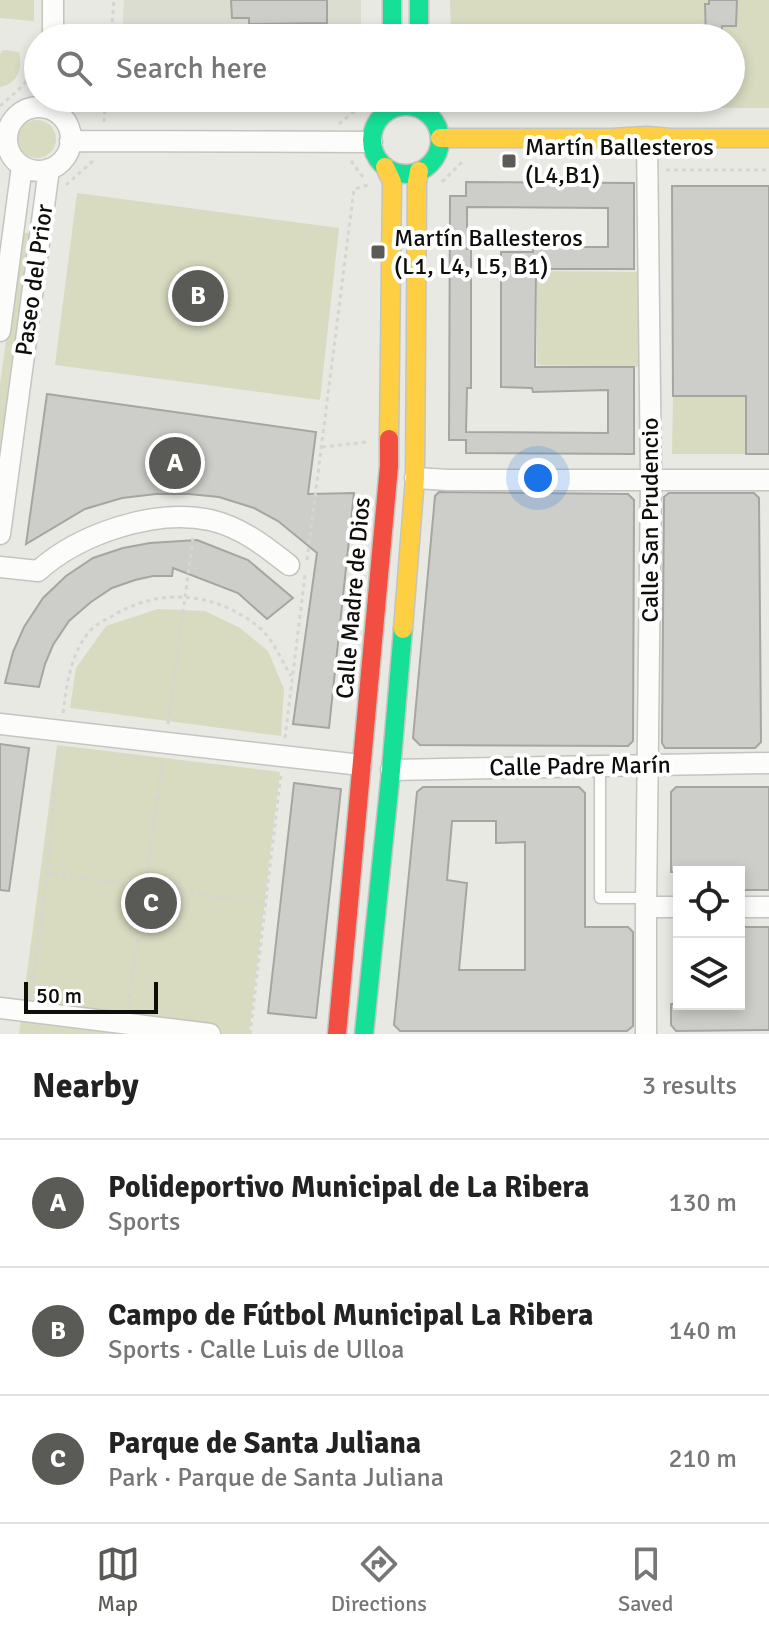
<!DOCTYPE html>
<meta charset="utf-8">
<style>
:root{--surface:#fff;--page:#f2f2f2;--text:#222;--muted:#767676;--line:#e0e0e0;--accent:#5a5b57}
body{margin:0;font-family:Signika,sans-serif;background:var(--page);color:var(--text)}
.controls{position:absolute;right:24px;bottom:24px;display:grid;overflow:hidden;border-radius:0px;box-shadow:0 4px 12px #0003}
.controls button{width:72px;height:72px;display:grid;place-items:center;padding:0;border:0;border-bottom:2px solid var(--line);background:var(--surface);color:var(--text);font:40px sans-serif}
.scale{position:absolute;left:24px;bottom:20px;width:134px;box-sizing:border-box;padding-left:8px;border:4px solid #0e0f0b;border-top:0;font-size:22px;line-height:28px;white-space:nowrap;color:#0e0f0b;-webkit-text-stroke:6px #fff;paint-order:stroke}
.you{position:absolute;left:538px;top:478px;width:28px;height:28px;margin:-20px;border:6px solid #fff;border-radius:50%;background:#1a73e8;box-shadow:0 0 0 12px #1a73e833}
.badge{display:grid;place-items:center;width:52px;height:52px;border-radius:50%;background:var(--accent);color:#fff;font-size:26px;font-weight:700}
.pin{position:absolute;translate:-50% -50%;border:4px solid #fff;box-shadow:0 2px 8px #0006}
.list{margin:0;padding:0;list-style:none}
h2{display:flex;justify-content:space-between;align-items:center;height:104px;margin:0;padding:0 32px;font-size:34px}
h2 small{font-size:26px;font-weight:400;color:var(--muted)}
.list li{display:grid;grid-template-columns:52px 1fr auto;gap:24px;align-items:center;box-sizing:border-box;height:128px;padding:0 32px;border-top:2px solid var(--line)}
.list b{display:block;font-size:30px;white-space:nowrap}
.list p{margin:0;font-size:26px;white-space:nowrap;color:var(--muted)}
.list em{font-size:26px;font-style:normal;color:var(--muted)}
.icon{flex:none;width:44px;height:44px;fill:none;stroke:currentColor;stroke-width:2;stroke-linecap:round;stroke-linejoin:round}
.map{position:relative;flex:none;width:769px;height:1034px;overflow:hidden}
.search{position:absolute;background:var(--surface);box-shadow:0 4px 12px #0003;left:24px;right:24px;top:24px;height:88px;display:flex;align-items:center;gap:20px;box-sizing:border-box;padding:0 28px;border-radius:44px;color:var(--muted);font-size:30px}
.sheet{height:488px;background:var(--surface)}
nav{display:flex;justify-content:space-around;align-items:center;box-sizing:border-box;height:112px;border-top:2px solid var(--line);background:var(--surface);font-size:22px;color:var(--muted)}
nav a{display:grid;justify-items:center;gap:4px}
nav .on{color:var(--accent)}
.map>svg:first-child{display:block}
.built{fill:#dbddd1}
.green{fill:#d8dbc0}
.building{fill:#cdcec9;stroke:#a5a6a2;stroke-width:2;fill-rule:evenodd}
.lines{fill:none;stroke-linecap:round;stroke-linejoin:round}
.lane-casing{stroke:#c4c4c0;stroke-width:13}
.street-casing{stroke:#c4c4c0;stroke-width:23}
.fast-casing{stroke:#c4c4c0;stroke-width:21}
.slow-casing{stroke:#c4c4c0;stroke-width:21}
.jam-casing{stroke:#c4c4c0;stroke-width:21}
.path{stroke:#d5d5d4;stroke-width:3;stroke-dasharray:4 4;stroke-linecap:butt}
.lane{stroke:#fcfcfb;stroke-width:10}
.street{stroke:#fcfcfb;stroke-width:20}
.fast{stroke:#16e098;stroke-width:18}
.slow{stroke:#ffcf43;stroke-width:18}
.jam{stroke:#f24e42;stroke-width:18}
.poi-dot{fill:#5a5b57;stroke:#fff;stroke-width:3}
.labels{text-anchor:middle;stroke-width:8;stroke-linejoin:round;paint-order:stroke}
.poi-label{font-size:24px;fill:#0e0f0b;stroke:#fff;text-anchor:start}
.street-label{font-size:24px;fill:#0e0f0b;stroke:#fff}
</style>
<div class="map">
<svg width="769" height="1034" viewBox="0 0 769 1034">
<rect width="100%" height="100%" fill="#e8e9e3"/>
<path class="built" d="M124 0H361V38H122Z
M119 98H361V101L119 100Z"/>
<path class="green" d="M0 0H34V21L0 18Z
M450 0H769V108L451 107V98H731V38H451Z
M5 50 19 52C23 68 18 84 0 87V55L2 51Z
M18 139a19 19 0 1 1 38 0a19 19 0 1 1-38 0Z
M77 193 339 228 320 400 55 365Z
M21 233H30L0 448V384Z
M537 271 648 272 649 367 537 365Z
M673 396H746V454H672Z
M158 609 205 611 240 628 268 651 284 689 281 736 70 708 76 668 106 626Z
M57 745 280 772 249 1034H19Z"/>
<path class="building" d="M231 0H327V23L249 24V18H232Z
M709 0H737L736 26H722V38H706L705 4H709Z
M466 182 634 183V269H536L535 367H634V454L466 453V440H449L450 196H466ZM467 207 608 208V247H533V252H501V387L532 388 533 392 608 390V433L466 432 467 388H471V249H467Z
M672 186H769V454H746V396H673Z
M47 394 316 432 308 494 354 493 329 728 293 724 317 553 278 521 254 508 219 497 189 494H156L122 498 85 509 26 544Z
M439 492 628 494 634 500 633 741 628 746 420 745 413 738 435 496Z
M669 493H754L759 498 761 742 755 748H665L662 743 664 497Z
M197 540 248 560 293 598 267 619 238 593 173 568 172 576H153L135 580 112 588 91 602 69 621 53 645 45 664 39 687 5 683 13 652 24 627 43 598 66 576 93 558 123 548 150 543Z
M0 744 29 748 9 891 0 890Z
M294 783 341 789 316 1018 268 1013Z
M423 787H579L585 793V927H628L633 932V1026L627 1031H400L394 1025 417 792ZM452 821H496V843L525 842V970H459L467 883 447 880Z
M676 787H769V890H739V872H671V792Z
M739 927H769V1030L676 1031 671 1025V1004H739Z"/>
<g class="lines">
<g class="lane-casing">
<path id="lane" d="M600 766V898H646"/>
</g>
<g class="street-casing">
<path id="street" d="M53 0V38
M7 139a32 32 0 1 1 64 0a32 32 0 1 1-64 0Z
M70 141 372 142
M0 331 22 166
M415 478 449 480H769
M0 534 49 169
M0 567 38 571C79 534 155 508 210 520 241 527 265 546 289 565
M0 724 361 765
M391 770 769 763
M646 907H679
M739 907H769
M0 1008 210 1034
M646 1034V907L651 479 647 142"/>
</g>
<g class="fast-casing">
<path id="fast" d="M392 0V38
M419 0V38
M372 140a34 34 0 1 1 68 0a34 34 0 1 1-68 0Z
M364 1034 391 770 403 629"/>
</g>
<g class="slow-casing">
<path id="slow" d="M440 138H612L647 136 671 138H769
M385 167 392 182 389 439
M403 629 415 478 417 182 419 171"/>
</g>
<g class="jam-casing">
<path id="jam" d="M337 1034 389 466V439"/>
</g>
<path class="path" d="M111 38 114 0
M0 106C27 81 33 83 34 44
M104 122 106 98
M339 124 370 98
M351 161 363 177
M666 170H769
M442 182 462 162
M66 185 93 161
M322 447 366 442
M307 560 354 189 368 185
M63 713C67 684 70 655 89 632 95 624 106 620 114 615 162 586 220 593 262 630 273 640 283 663 291 676
M168 724 193 538
M285 738 305 575
M47 873 265 903
M31 995 47 873 59 748
M128 1006 163 760
M250 1034 281 774"/>
<use href="#lane" class="lane"/>
<use href="#street" class="street"/>
<use href="#fast" class="fast"/>
<use href="#slow" class="slow"/>
<use href="#jam" class="jam"/>
</g>
<g class="poi-dot">
<rect x="501" y="153" width="16" height="16" rx="4"/>
<rect x="370" y="244" width="16" height="16" rx="4"/>
</g>
<g class="labels">
<g class="poi-label">
<text x="525" y="155">Martín Ballesteros<tspan x="525" dy="28">(L4,B1)</tspan></text>
<text x="394" y="246">Martín Ballesteros<tspan x="394" dy="28">(L1, L4, L5, B1)</tspan></text>
</g>
<g class="street-label">
<text transform="translate(34 280) rotate(-82)" y="8">Paseo del Prior</text>
<text transform="translate(650 520) rotate(-90)" y="8">Calle San Prudencio</text>
<text transform="translate(353 598) rotate(-85)" y="8">Calle Madre de Dios</text>
<text transform="translate(580 766) rotate(-1)" y="8">Calle Padre Marín</text>
</g>
</g>
</svg>
<div class="controls">
<button><svg class="icon" aria-label="locate" viewBox="0 0 24 24"><circle cx="12" cy="12" r="6"/><path d="M12 2v4M12 18v4M2 12h4M18 12h4"/></svg></button>
<button><svg class="icon" aria-label="layers" viewBox="0 0 24 24"><path d="M12 4l9 5-9 5-9-5zM3 14l9 5 9-5"/></svg></button>
</div>
<div class="scale">50 m</div>
<div class="you"></div>
<div class="pin badge" style="left:175px;top:463px">A</div>
<div class="pin badge" style="left:198px;top:296px">B</div>
<div class="pin badge" style="left:151px;top:903px">C</div>
<div class="search"><svg class="icon" aria-label="search" viewBox="0 0 24 24"><circle cx="10" cy="10" r="6"/><path d="M15 15l6 6"/></svg>Search here</div>
</div>
<section class="sheet">
<h2>Nearby<small>3 results</small></h2>
<ul class="list">
<li><span class="badge">A</span><div><b>Polideportivo Municipal de La Ribera</b><p>Sports</p></div><em>130 m</em></li>
<li><span class="badge">B</span><div><b>Campo de Fútbol Municipal La Ribera</b><p>Sports · Calle Luis de Ulloa</p></div><em>140 m</em></li>
<li><span class="badge">C</span><div><b>Parque de Santa Juliana</b><p>Park · Parque de Santa Juliana</p></div><em>210 m</em></li>
</ul>
</section>
<nav>
<a class="on"><svg class="icon" aria-label="map" viewBox="0 0 24 24"><path d="M3 6l6-2 6 2 6-2v14l-6 2-6-2-6 2zM9 4v14M15 6v14"/></svg>Map</a>
<a><svg class="icon" aria-label="directions" viewBox="0 0 24 24"><path d="M12 3l9 9-9 9-9-9zM9 14v-3h6M13 9l2 2-2 2"/></svg>Directions</a>
<a><svg class="icon" aria-label="saved" viewBox="0 0 24 24"><path d="M7 4h10v16l-5-4-5 4z"/></svg>Saved</a>
</nav>
